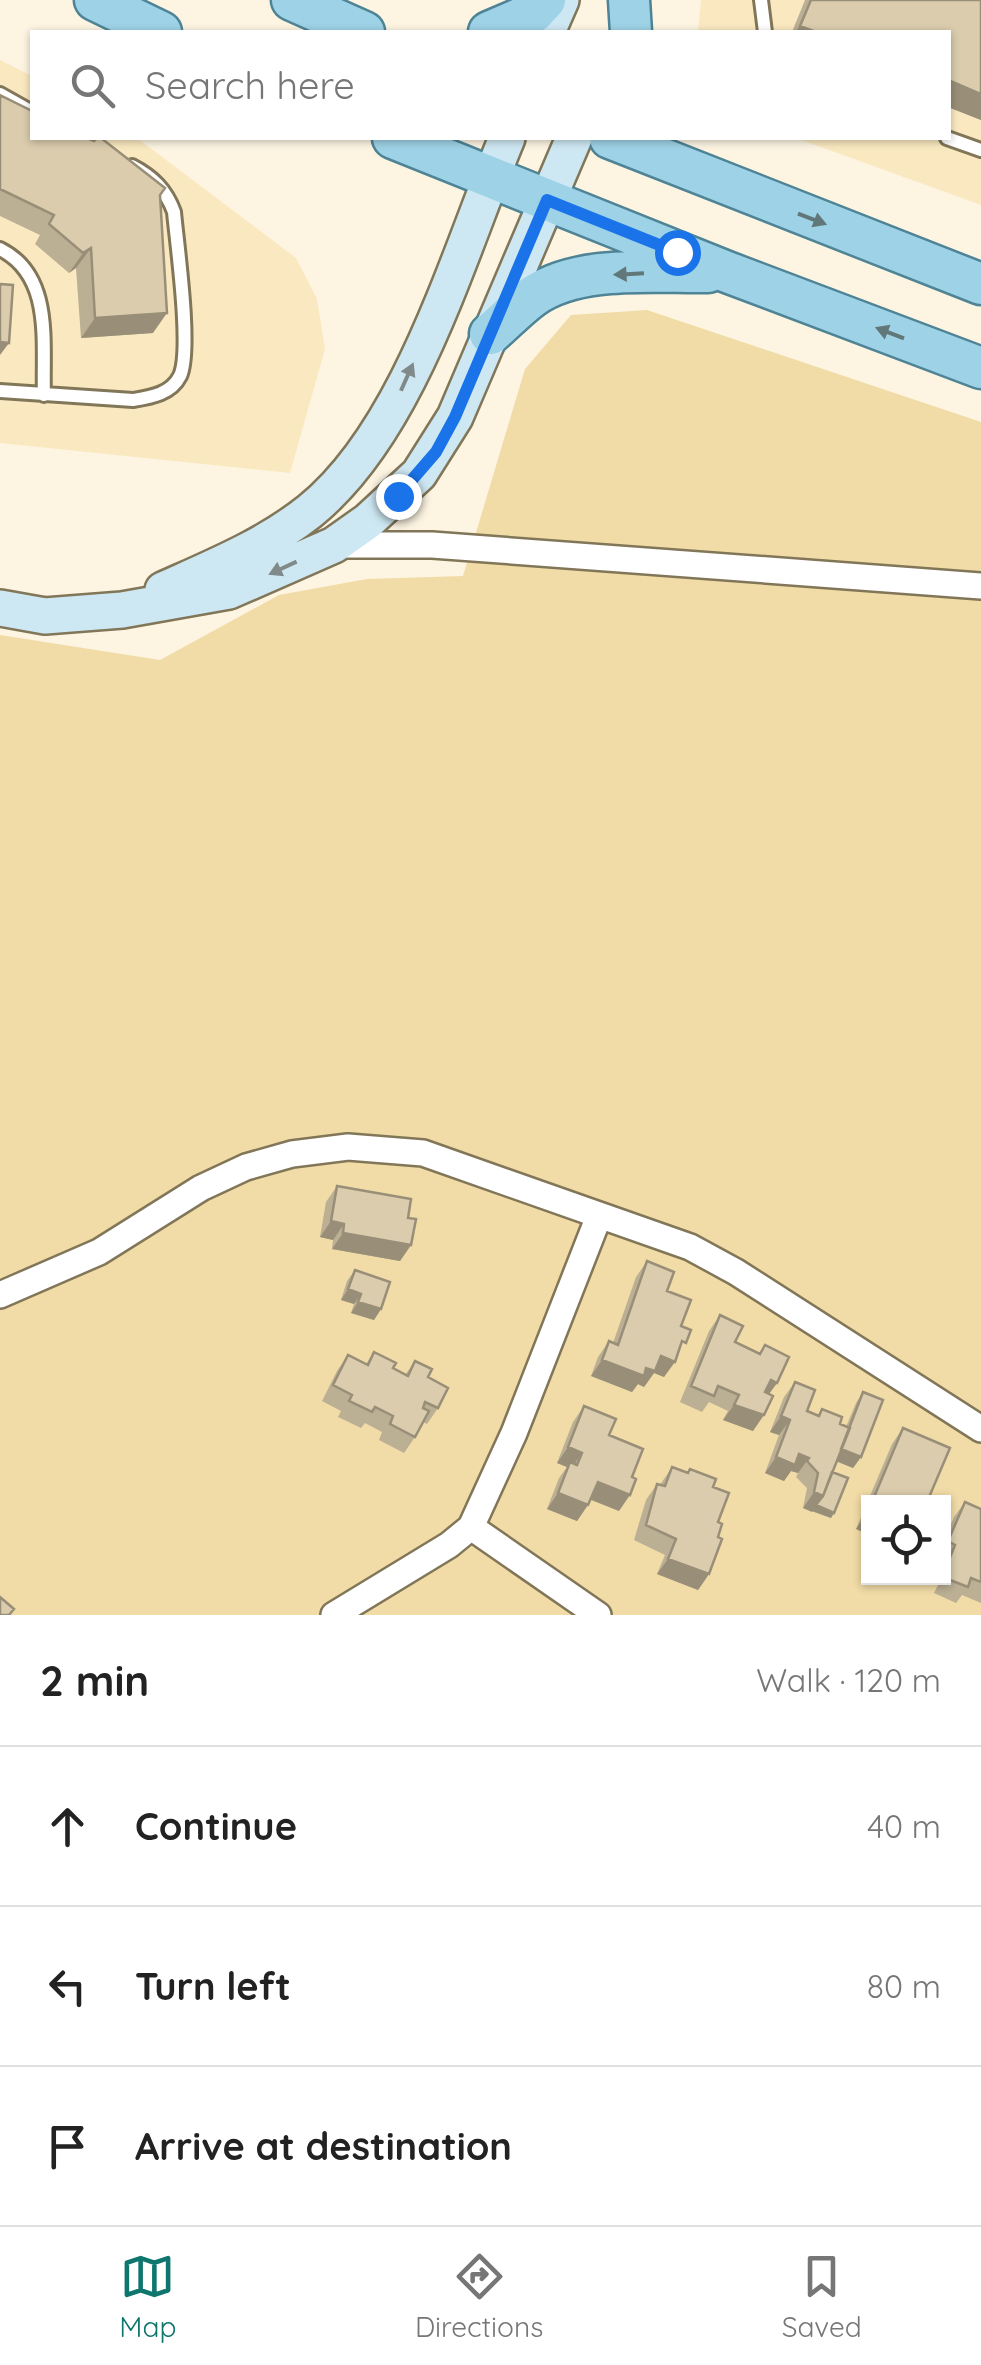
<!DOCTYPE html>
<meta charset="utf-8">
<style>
:root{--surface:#fff;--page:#f2f2f2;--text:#222;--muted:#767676;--line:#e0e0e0;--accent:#0f766e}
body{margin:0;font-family:Quicksand,sans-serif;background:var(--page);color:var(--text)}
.controls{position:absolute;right:30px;bottom:30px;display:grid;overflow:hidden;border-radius:0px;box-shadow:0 2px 8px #0004}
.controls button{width:90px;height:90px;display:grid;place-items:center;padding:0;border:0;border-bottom:2px solid var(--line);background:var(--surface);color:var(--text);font:50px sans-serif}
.stop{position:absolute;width:30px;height:30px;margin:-22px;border:8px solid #1a73e8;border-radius:50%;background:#fff}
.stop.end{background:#1a73e8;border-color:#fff;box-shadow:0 2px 10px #0008}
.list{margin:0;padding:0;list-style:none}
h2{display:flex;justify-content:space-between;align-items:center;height:130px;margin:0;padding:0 40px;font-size:42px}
h2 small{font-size:32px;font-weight:400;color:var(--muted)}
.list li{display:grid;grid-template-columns:65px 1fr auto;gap:30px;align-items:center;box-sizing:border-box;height:160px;padding:0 40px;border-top:2px solid var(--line)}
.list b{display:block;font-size:38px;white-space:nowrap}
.list em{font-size:32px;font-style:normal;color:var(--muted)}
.icon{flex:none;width:55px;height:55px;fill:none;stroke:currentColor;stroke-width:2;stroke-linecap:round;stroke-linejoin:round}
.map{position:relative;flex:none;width:981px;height:1615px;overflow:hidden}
.search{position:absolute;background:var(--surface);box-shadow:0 2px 8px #0004;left:30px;right:30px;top:30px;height:110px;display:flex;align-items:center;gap:25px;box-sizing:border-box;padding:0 35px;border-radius:0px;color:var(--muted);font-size:38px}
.sheet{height:610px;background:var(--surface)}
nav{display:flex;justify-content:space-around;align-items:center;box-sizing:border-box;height:140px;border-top:2px solid var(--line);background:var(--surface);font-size:28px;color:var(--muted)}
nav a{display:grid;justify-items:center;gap:5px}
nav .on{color:var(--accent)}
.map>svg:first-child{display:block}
.built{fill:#fae9c0}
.green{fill:#f1dca7;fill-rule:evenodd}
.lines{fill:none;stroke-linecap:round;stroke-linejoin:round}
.lane-casing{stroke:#827658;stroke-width:18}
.street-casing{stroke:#827658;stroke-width:30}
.secondary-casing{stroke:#827658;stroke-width:40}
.primary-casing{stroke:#4e8496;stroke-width:45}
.lane{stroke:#fff;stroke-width:12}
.street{stroke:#fff;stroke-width:25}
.secondary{stroke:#cee8f3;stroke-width:35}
.primary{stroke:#9ed2e6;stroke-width:40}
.wall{fill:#bbaf94}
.shaded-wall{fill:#998f78}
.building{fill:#daccac;stroke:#998f78;stroke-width:2.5}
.oneway{fill:#627779}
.oneway2{fill:#808a8a}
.route{stroke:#1a73e8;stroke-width:12}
</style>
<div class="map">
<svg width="981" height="1615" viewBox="0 0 981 1615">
<rect width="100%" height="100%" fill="#fdf5e2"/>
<path class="built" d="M701 0H981V205L796 138H948V32H698Z
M0 60 32 76V138H137L296 258 317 299 325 349 290 473 0 443Z"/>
<path class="green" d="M647 310 981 422V1615H0V635L160 660 279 595 367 579 463 576 525 369 571 315ZM868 1502H944V1578H868Z"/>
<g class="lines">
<g class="lane-casing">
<path id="lane" d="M761 0 765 32
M0 94 32 112
M947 138 981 150
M0 249C54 276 42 344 44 395
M0 391 133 400C151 397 171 394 180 376 192 350 177 245 174 212 166 190 153 177 132 166"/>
</g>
<g class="street-casing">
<path id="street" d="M334 545H432L981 586
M0 1295 99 1252 201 1188 246 1167 292 1154 348 1147 423 1153 690 1247 736 1272 981 1429
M471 1527 598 1615
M334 1615 449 1545 471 1527 514 1433 599 1216"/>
</g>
<g class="secondary-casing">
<path id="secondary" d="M547 32 561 0
M163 590C214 567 266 546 310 511 410 430 458 255 507 138
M0 608 45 616 122 610 229 591 334 545 368 521 419 474 455 417 574 138"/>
</g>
<g class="primary-casing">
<path id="primary" d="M95 0 161 32
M292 0 364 32
M629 0 631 32
M489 32 533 13 545 0
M393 138 727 272 981 368
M610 138 981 284
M490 334C504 322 517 308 532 297 578 264 653 273 708 272"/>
</g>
<use href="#lane" class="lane"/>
<use href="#street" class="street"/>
<use href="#secondary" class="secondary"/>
<use href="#primary" class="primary"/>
</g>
<path class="wall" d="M805 0H981V120L948 107V32H792Z
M0 95 160 196 153 333 81 338 76 268 69 273 35 244 40 235 0 216Z
M337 1186 408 1218 411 1245 400 1261 332 1249 333 1240 320 1237 326 1202Z
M647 1261 667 1291 681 1326 677 1355 664 1377 654 1373 644 1387 638 1384 632 1392 591 1376 598 1357 609 1341 613 1343 636 1277Z
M355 1270 381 1309 374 1320 351 1313 354 1304 341 1300 347 1281Z
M720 1315 735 1342 759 1354 765 1345 777 1383 769 1394 753 1431 723 1420 728 1411 709 1402 702 1412 680 1402 709 1331Z
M374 1352 393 1368 405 1375 415 1361 428 1377 438 1408 427 1424 423 1422 415 1437 404 1453 379 1440 382 1432 365 1423 361 1428 338 1417 341 1411 322 1401 337 1371 348 1355 366 1364Z
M795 1382 807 1411 818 1415 822 1409 840 1424 846 1427 856 1403 863 1392 861 1457 853 1468 837 1461 832 1472 834 1513 831 1518 803 1508 807 1488 796 1477 798 1473 791 1471 784 1481 765 1473 779 1435 770 1432 784 1397Z
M584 1406 609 1435 619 1511 591 1500 577 1521 547 1509 559 1478 567 1467 557 1463 573 1422Z
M903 1428 927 1502H868V1534L856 1529 892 1444Z
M672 1467 687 1473 690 1469 713 1487 718 1522V1537L709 1574 698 1590 657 1574 665 1555 634 1540 646 1500 657 1484 660 1485Z
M965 1502 981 1509V1603L962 1595 956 1603 934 1593 938 1585 935 1583 937 1578H944V1541L954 1517Z"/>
<path class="shaded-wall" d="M800 26 816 32H795Z
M948 80 981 94V120L948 107Z
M91 248 76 268 69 273 83 253Z
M167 313 153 333 81 338 95 318Z
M0 342 9 343 0 355Z
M331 1221 344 1224 333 1240 320 1237Z
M343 1233 411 1245 400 1261 332 1249Z
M348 1289 361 1294 354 1304 341 1300Z
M358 1302 381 1309 374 1320 351 1313Z
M661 1356 675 1362 664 1377 654 1373 644 1387 638 1384 632 1392 591 1376 602 1360 646 1368Z
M771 1380 777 1383 766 1398 760 1396Z
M734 1405 764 1415 753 1431 723 1420Z
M781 1416 790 1420 779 1435 770 1432Z
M568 1447 582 1453 571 1469 570 1462 567 1467 557 1463Z
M841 1449 861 1457 853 1468 833 1460Z
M799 1454 809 1458 798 1473 791 1471 784 1481 765 1473 776 1457Z
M598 1482 630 1495 619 1511 587 1498Z
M814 1492 823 1496 812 1512 803 1508Z
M558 1493 588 1505 577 1521 547 1509Z
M816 1505 834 1513 831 1518 812 1511Z
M867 1513 868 1514V1534L856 1529Z
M668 1559 709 1574 698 1590 657 1574Z"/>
<path class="building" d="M811 0H981V94L948 80V32H816L800 26Z
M0 95 32 111V138H87L94 141 97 138H101L165 188 160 195 167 313 95 318 91 248 83 253 49 224 54 215 0 189Z
M0 284 13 285 9 343 0 342Z
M337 1186 411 1199 408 1218 416 1219 411 1245 343 1233 344 1224 331 1221Z
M647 1261 674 1272 667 1291 691 1300 681 1326 691 1330 686 1343 682 1341 675 1362 661 1356 655 1371 646 1368 644 1376 602 1360 609 1341 618 1345Z
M355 1270 390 1282 381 1309 358 1302 361 1294 348 1289Z
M720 1315 743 1326 735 1342 760 1354 765 1345 789 1357 777 1383 771 1380 765 1392 773 1396 764 1415 734 1405 739 1395 718 1386 714 1396 691 1386Z
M374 1352 396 1363 393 1368 408 1376 415 1361 432 1369 428 1377 448 1388 438 1408 425 1402 423 1408 429 1411 415 1437 390 1424 393 1416 375 1407 372 1412 349 1401 352 1395 333 1385 348 1355 368 1365Z
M795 1382 815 1390 807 1411 819 1416 822 1409 842 1417 840 1424 850 1428 823 1496 814 1492 818 1473 807 1461 809 1458 799 1454 795 1465 776 1457 790 1420 781 1416Z
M863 1392 883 1400 861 1457 841 1449Z
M584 1406 616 1419 609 1435 643 1449 632 1477 636 1479 630 1495 598 1482 588 1505 558 1493 570 1462 577 1465 582 1453 568 1447Z
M903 1428 950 1448 927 1502H872Z
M672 1467 688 1473 690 1469 716 1479 713 1487 729 1493 718 1522 722 1524 718 1537 722 1539 709 1574 668 1559 676 1539 646 1525 657 1484 665 1486Z
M832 1472 848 1478 834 1513 816 1505 823 1496Z
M965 1502 981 1509V1582L971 1578 968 1587 945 1578 949 1569 946 1567 955 1545 948 1541Z
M0 1597 14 1609 9 1615H0Z"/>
<defs><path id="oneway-solid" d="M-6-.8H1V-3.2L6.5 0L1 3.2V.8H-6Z" transform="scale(2.5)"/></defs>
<g class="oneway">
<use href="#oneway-solid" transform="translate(812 219) rotate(21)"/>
<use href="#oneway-solid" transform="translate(629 274) rotate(177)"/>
<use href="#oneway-solid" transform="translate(890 333) rotate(-159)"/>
</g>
<g class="oneway2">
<use href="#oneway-solid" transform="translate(407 377) rotate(-66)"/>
<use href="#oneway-solid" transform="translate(283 568) rotate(155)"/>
</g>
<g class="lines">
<path class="route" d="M398 496 436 452 455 417 547 200 677 252"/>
</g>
</svg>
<div class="controls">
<button><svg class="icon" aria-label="locate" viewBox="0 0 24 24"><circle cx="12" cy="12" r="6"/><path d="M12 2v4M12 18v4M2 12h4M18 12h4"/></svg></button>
</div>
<div class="stop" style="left:677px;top:252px"></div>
<div class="stop end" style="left:398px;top:496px"></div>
<div class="search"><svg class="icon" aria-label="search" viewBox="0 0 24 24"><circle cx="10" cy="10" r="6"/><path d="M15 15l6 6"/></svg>Search here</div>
</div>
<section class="sheet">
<h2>2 min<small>Walk · 120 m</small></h2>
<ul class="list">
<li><svg class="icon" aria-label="ahead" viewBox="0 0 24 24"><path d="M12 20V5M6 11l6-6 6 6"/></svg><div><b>Continue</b></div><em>40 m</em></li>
<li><svg class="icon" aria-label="left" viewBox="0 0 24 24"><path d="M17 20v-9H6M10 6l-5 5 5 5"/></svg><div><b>Turn left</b></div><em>80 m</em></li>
<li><svg class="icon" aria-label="arrive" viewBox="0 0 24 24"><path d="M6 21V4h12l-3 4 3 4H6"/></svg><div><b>Arrive at destination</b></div></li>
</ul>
</section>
<nav>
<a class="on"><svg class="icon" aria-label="map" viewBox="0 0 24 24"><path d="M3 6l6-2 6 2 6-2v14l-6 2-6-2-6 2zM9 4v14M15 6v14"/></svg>Map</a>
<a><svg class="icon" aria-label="directions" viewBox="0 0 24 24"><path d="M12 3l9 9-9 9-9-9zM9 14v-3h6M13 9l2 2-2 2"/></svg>Directions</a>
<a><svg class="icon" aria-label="saved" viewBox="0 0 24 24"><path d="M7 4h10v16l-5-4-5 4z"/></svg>Saved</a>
</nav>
